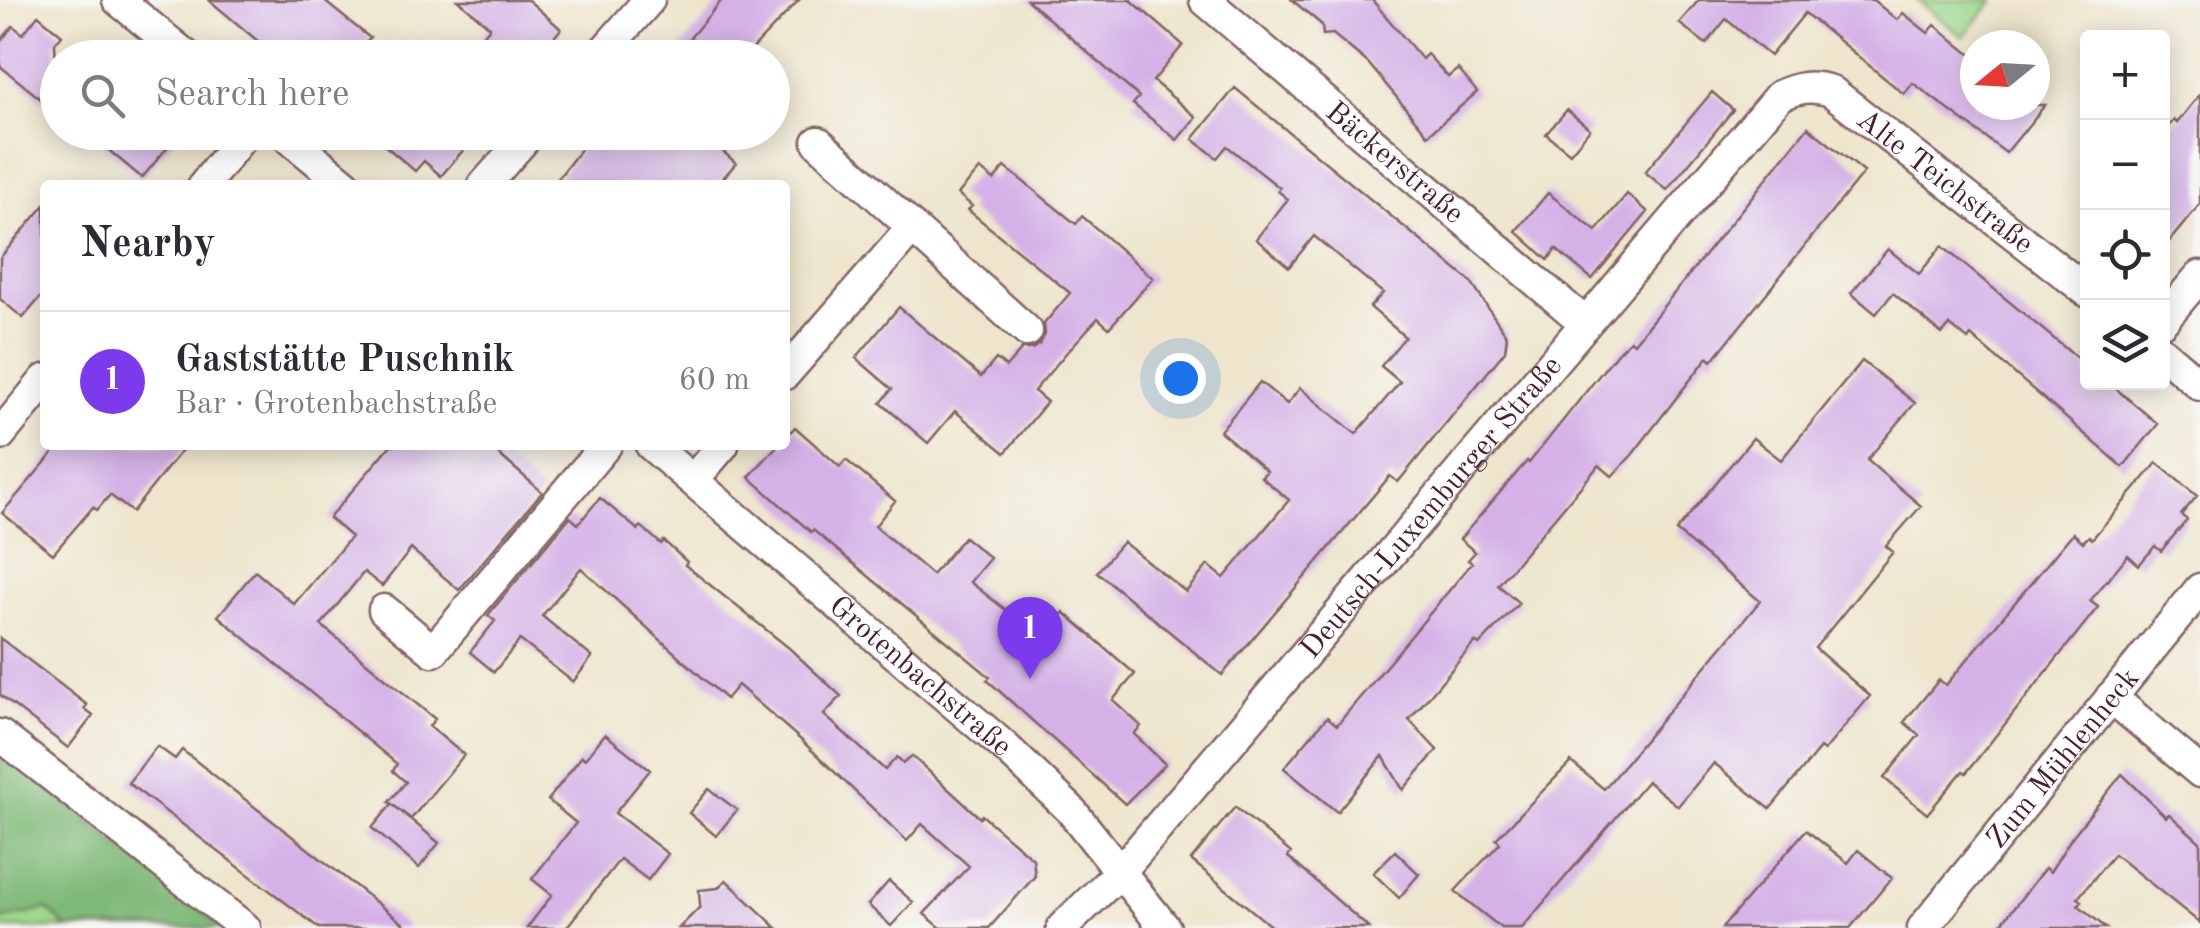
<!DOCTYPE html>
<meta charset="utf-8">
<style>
:root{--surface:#fff;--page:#f7f7f7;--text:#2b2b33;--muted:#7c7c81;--line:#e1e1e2;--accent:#7c3aed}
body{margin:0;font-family:"Old Standard TT",serif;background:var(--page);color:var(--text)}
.controls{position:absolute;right:30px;top:30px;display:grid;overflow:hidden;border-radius:10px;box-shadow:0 5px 25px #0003}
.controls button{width:90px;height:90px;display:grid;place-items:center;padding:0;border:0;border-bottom:2px solid var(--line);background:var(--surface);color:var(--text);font:50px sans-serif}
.compass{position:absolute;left:1960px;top:30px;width:90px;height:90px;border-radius:50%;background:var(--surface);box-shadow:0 5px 25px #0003;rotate:252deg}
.you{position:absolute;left:1180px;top:378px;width:35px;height:35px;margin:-25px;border:8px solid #fff;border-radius:50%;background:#1a73e8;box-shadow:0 0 0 15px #1a73e833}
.badge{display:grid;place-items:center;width:65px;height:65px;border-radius:50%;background:var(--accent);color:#fff;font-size:32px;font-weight:700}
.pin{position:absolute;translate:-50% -82px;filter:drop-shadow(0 2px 5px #0008)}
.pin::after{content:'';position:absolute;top:52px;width:35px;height:30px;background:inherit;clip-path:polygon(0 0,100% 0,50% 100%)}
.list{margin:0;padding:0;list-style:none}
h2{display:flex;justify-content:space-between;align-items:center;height:130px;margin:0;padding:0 40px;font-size:42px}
h2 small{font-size:32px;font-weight:400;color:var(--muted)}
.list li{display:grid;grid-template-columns:65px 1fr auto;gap:30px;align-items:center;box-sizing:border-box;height:140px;padding:0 40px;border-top:2px solid var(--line)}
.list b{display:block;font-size:38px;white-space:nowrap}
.list p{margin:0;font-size:32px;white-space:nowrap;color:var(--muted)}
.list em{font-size:32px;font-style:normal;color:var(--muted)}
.icon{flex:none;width:55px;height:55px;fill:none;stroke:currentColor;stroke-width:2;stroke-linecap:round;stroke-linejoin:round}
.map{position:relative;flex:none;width:2200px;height:928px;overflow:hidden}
.search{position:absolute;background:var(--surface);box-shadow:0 5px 25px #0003;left:40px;top:40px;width:750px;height:110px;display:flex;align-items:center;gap:25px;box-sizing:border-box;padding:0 35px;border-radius:55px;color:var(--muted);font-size:38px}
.panel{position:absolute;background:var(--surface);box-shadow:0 5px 25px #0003;left:40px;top:180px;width:750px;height:270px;border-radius:10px}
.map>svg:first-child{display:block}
.green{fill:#9fd98d;stroke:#747c5c;stroke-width:2.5}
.forest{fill:#7fb978;stroke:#646c52;stroke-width:2.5}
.building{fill:#d4b1e7}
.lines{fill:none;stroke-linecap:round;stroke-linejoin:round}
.street-casing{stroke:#836463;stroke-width:35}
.street{stroke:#fff;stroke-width:30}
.labels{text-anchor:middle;stroke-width:8;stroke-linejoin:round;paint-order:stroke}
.street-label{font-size:30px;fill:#4a1f2b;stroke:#f6f6f2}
</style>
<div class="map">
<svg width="2200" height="928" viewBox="0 0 2200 928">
<rect width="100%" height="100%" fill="#f6f6f2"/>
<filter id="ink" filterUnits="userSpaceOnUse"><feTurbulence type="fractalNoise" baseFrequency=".01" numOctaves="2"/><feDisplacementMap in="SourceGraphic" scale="20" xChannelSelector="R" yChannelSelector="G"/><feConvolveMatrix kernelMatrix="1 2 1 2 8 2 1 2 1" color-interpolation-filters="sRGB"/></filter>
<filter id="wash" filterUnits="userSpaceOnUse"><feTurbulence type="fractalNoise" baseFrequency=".0048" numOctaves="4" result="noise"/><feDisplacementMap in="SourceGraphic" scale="40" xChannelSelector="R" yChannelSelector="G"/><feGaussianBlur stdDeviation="2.25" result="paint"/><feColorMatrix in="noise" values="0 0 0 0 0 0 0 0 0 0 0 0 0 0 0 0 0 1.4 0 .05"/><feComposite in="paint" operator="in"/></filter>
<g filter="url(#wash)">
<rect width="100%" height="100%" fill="#eee5cc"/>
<path class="green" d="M1917 0H1994L1963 37Z
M47 909 67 928H0V920Z"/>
<path class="forest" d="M0 750 224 928H67L47 909 0 920Z"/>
<g id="blocks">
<path class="building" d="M209 0H323L370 38 354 58H278Z
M458 0H528L561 29 537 58H465L490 27Z
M722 0H799L744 58H673Z
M1027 0H1131L1183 45 1153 81 1196 117 1177 140 1133 104 1139 97Z
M1292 0H1372L1422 59 1427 54 1448 77 1458 69 1477 92 1428 135 1368 63 1333 34 1323 35 1322 25Z
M1699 0H1873L1897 20 1903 13 1928 33 1935 25 1975 58V105H2045L2006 153 1913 83 1904 94 1805 13 1770 56 1726 19 1706 44 1679 23Z
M38 15 62 35 55 43 58 113 0 66V42L13 26 23 34Z
M1235 88 1470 281 1507 336 1505 351 1398 482 1390 476 1222 675 1097 572 1123 542 1186 592 1208 565 1224 578 1289 500 1261 477 1267 471 1220 431 1260 382 1287 404 1300 388 1356 434 1400 382 1381 366 1405 337 1370 307 1383 293 1314 236 1289 267 1256 239 1288 199 1278 191 1280 188 1227 146 1217 158 1193 139Z
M1712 92 1733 110 1667 190 1645 172Z
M2200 94V204L2162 250V134L2174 120 2177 123Z
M1567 110 1590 129 1570 153 1546 134Z
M1808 127 1864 172 1712 361 1708 357 1632 455 1612 476 1599 465 1498 585 1519 603 1479 645 1475 642 1409 720 1437 750 1403 790 1383 756 1337 812 1284 768 1327 717 1337 725 1472 563 1468 560 1475 552 1460 539 1527 461 1529 463 1617 353 1630 340 1634 343Z
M87 132H180L142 178Z
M369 132H449L465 148 441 176 424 161 415 171Z
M594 132H701L736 163 717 185H553Z
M1005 167 1076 224 1082 216 1153 278 1109 328 1098 318 1067 352 1034 391 1047 402 1005 453 955 411 928 443 881 403 892 389 856 358 899 307 981 377 996 359 1006 367 1022 349H1032L1040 344 1045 334 1044 324 1070 293 968 210 972 206 958 194 980 169 994 180Z
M1548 193 1596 231 1627 194 1648 212 1592 279 1556 249 1548 260 1516 231Z
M45 205V292L23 318 0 299V258Z
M1942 246 2088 367V382L2109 383 2158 424 2123 467 1971 336 1968 340 1950 325 1942 334 1893 293 1876 314 1851 293 1888 249 1919 274Z
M1862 361 1915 403 1867 460 1921 506 1886 546 1893 552 1815 648 1870 696 1824 751 1820 748 1770 809 1714 763 1678 806 1647 781 1522 928H1501L1455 891 1500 843 1496 839 1571 762 1604 789 1760 601 1676 531 1753 438 1781 460Z
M795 427 840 467 846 460 895 501 875 526 932 575 964 537 990 558 970 582 1042 638 1064 612 1135 674 1113 700 1141 726 1134 734 1165 764 1125 804 987 680 990 677 813 530 811 532 749 477 778 445H785V438Z
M60 445H186L132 512 110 495 97 510 93 507 53 554 2 513Z
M391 445H488L542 492 459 590 411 549 382 586 364 572 321 625 435 719 429 726 464 755 411 819 389 802 406 782 393 771 397 764 218 616 255 571 294 604 351 537 329 518Z
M2157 463 2197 496 2181 515 2187 520 2161 551 2155 546 2139 565 2128 555 2090 601 2098 607 1966 773 1963 771 1927 814 1884 778 1919 735 1904 722 1939 680 1946 685 2073 533 2083 542 2089 536 2092 539Z
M600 498 638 530 641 526 661 544 664 541 687 562 685 565 789 648 841 696 824 715 885 770 897 757 903 763 912 756 980 818 982 815 1033 859 1035 876 989 928H941L924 914 969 866 922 824 907 841 801 740 738 685 726 699 581 568 542 616 592 657 573 682 520 640 494 672 470 652 495 621 488 615 570 517 578 524Z
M0 638 87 705 84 709 93 716 68 748 0 695Z
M605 734 650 770 615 813 668 854 648 880 620 859 566 928H527L552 895 532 879 576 823 548 800 582 756 585 759Z
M157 746 175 759 182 750 409 928H319L128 783Z
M2122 774 2166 817 2169 814 2200 842V923L2114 854 2078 898 2082 901 2078 905 2106 928H1998L2045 868 2050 872 2072 837Z
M709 789 737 810 716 836 689 813Z
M392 804 439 843 419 868 372 828Z
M1235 807 1291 853 1288 857 1369 928H1273L1191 860Z
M1806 830 1848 863 1858 850 1892 878 1850 928H1722Z
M1395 851 1419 874 1399 898 1373 873Z
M726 880 777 928H679L700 907 699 890 718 888Z
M889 881 913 902 891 926 868 905Z"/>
</g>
</g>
<g filter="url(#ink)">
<use href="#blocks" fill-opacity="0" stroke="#836463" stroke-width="2.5"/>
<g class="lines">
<g class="street-casing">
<g id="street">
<path d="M118 0 189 58"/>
<path id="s1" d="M1205 0 1584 322"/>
<path d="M598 58 649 0"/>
<path d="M282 132 346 185"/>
<path d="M818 142 1027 331"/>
<path d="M204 185 246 132"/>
<path d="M484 185 531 132"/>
<path d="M2162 321 2200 276"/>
<path d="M2162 352 2200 385"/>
<path d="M785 374 912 228"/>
<path d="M0 435 45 380"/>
<path id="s2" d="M651 445 1005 747 1070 809 1165 928"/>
<path d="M693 480 723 445"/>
<path d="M384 610 433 651 606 445"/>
<path d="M2111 697 2200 772"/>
<path d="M0 735 245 928"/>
<path id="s3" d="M1062 928 1120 872 1779 96C1799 87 1810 85 1831 91L2088 292"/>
<path id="s4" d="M1923 928 2200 589"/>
</g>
</g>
<use href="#street" class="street"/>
</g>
</g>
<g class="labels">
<g class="street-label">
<text dy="10" stroke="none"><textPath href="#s1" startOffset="250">Bäckerstraße</textPath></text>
<text dy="10" stroke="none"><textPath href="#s3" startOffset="1298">Alte Teichstraße</textPath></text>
<text dy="10" stroke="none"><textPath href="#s3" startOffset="560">Deutsch-Luxemburger Straße</textPath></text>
<text dy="10" stroke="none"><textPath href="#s2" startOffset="355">Grotenbachstraße</textPath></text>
<text dy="10" stroke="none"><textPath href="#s4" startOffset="220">Zum Mühlenheck</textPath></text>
</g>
</g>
</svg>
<div class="controls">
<button>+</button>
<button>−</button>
<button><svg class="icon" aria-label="locate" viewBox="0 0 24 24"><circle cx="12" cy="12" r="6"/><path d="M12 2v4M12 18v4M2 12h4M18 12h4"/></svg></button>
<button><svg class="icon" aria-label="layers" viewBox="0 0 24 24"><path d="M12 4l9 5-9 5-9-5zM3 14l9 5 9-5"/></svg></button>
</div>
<svg class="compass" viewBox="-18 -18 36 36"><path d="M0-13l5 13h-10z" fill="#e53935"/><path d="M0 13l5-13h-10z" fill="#7c7c81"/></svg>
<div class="you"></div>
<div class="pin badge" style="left:1030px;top:679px">1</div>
<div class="search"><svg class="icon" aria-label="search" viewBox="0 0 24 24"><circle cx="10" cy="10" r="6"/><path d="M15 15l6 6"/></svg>Search here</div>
<section class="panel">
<h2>Nearby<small></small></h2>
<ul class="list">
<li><span class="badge">1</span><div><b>Gaststätte Puschnik</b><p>Bar · Grotenbachstraße</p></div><em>60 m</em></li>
</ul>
</section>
</div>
